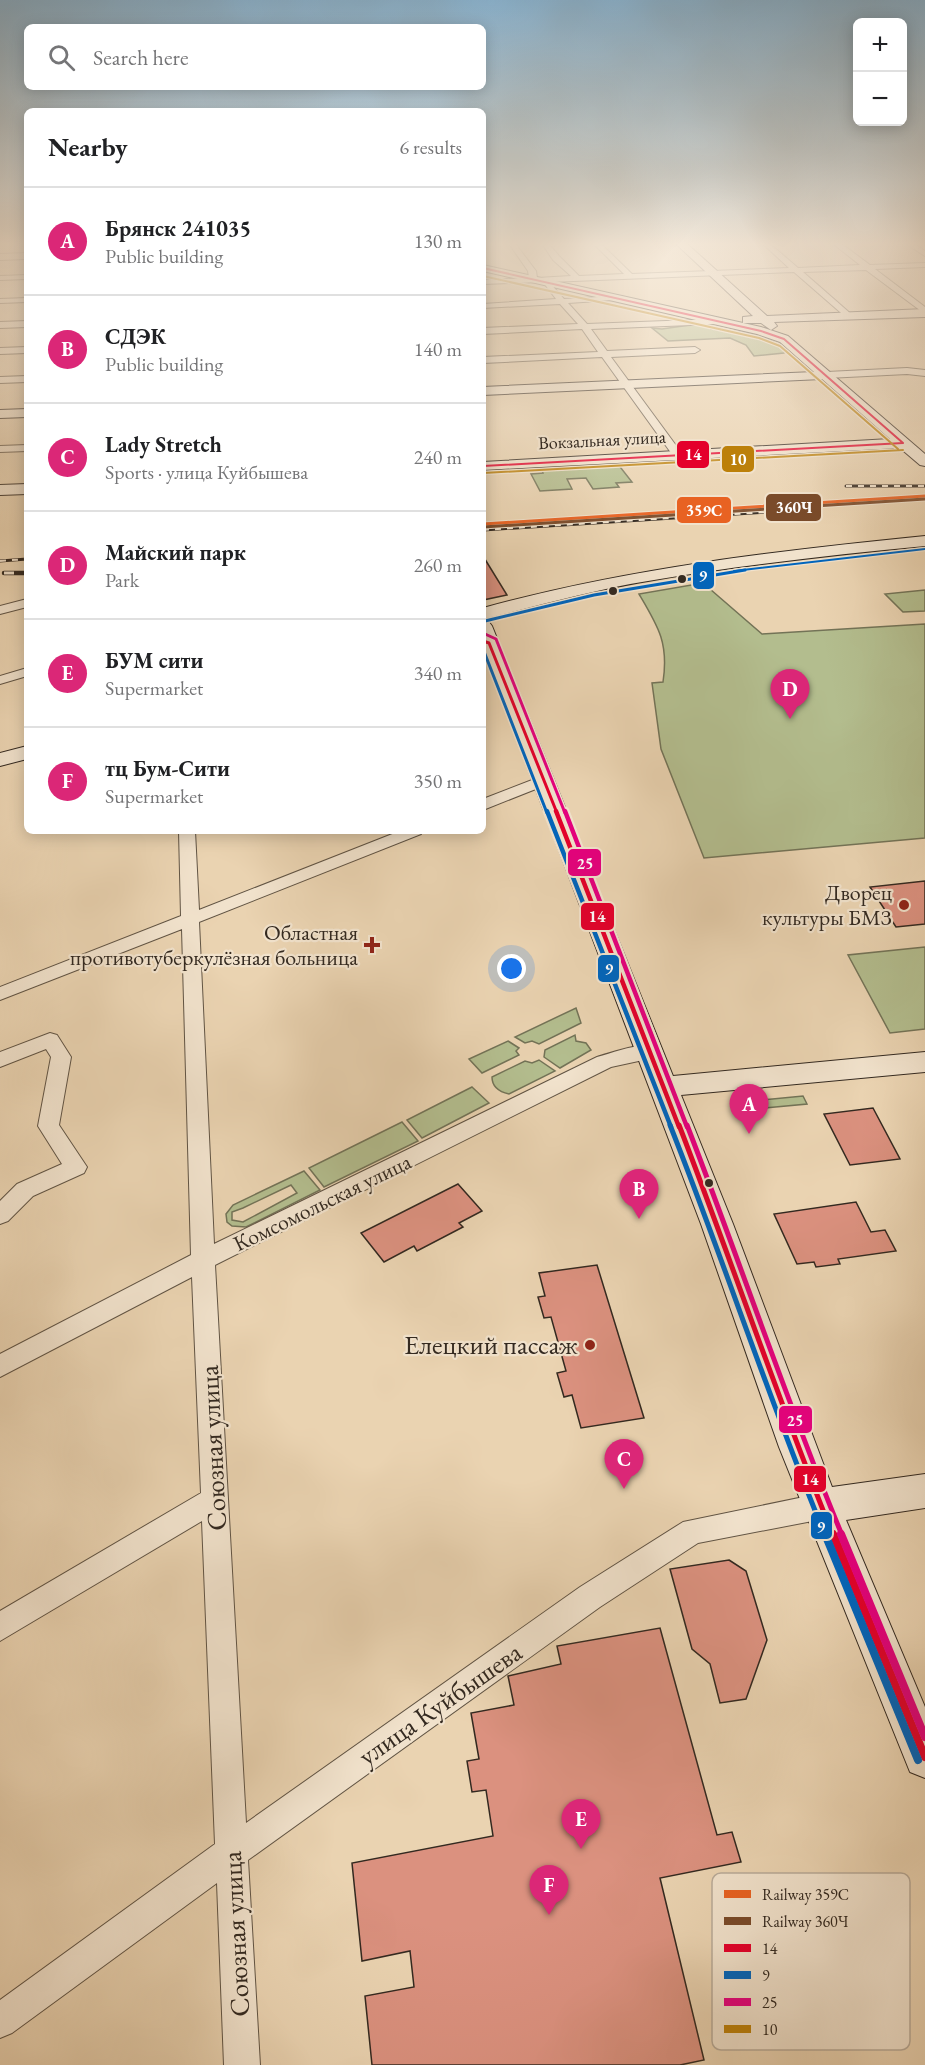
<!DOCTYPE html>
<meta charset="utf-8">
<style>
:root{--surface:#fff;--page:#f6f6f6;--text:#202124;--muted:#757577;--line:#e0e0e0;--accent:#db2777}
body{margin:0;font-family:"EB Garamond",serif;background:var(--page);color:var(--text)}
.controls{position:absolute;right:18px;top:18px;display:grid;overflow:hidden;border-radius:9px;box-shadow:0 3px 15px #0003}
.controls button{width:54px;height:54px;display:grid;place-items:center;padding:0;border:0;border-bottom:2px solid var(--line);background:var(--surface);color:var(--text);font:30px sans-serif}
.you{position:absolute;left:512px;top:969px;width:21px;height:21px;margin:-15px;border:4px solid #fff;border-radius:50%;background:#1a73e8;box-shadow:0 0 0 9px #1a73e833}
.badge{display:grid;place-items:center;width:39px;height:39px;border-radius:50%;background:var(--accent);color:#fff;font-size:20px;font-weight:700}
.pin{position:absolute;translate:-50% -50px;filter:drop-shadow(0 2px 3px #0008)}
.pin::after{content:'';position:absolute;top:32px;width:21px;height:18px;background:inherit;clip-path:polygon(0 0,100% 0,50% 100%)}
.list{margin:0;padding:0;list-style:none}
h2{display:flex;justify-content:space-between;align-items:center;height:78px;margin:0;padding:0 24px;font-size:26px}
h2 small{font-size:20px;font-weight:400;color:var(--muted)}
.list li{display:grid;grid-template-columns:39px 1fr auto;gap:18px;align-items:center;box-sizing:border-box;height:108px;padding:0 24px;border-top:2px solid var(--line)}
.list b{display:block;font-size:22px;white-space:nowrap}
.list p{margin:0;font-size:20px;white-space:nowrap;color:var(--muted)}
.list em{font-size:20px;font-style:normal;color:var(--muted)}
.icon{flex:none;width:33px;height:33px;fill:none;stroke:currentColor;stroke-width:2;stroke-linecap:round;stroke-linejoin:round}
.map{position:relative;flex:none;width:925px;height:2065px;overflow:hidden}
.search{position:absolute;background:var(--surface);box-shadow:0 3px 15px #0003;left:24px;top:24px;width:462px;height:66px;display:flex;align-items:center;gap:15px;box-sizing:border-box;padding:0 21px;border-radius:9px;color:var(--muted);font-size:22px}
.panel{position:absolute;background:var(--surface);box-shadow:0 3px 15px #0003;left:24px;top:108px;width:462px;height:726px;border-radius:9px}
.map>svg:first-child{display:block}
.green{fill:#b3bd8e;stroke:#737357;stroke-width:1.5;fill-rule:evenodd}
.building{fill:#db917f;stroke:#332920;stroke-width:1.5}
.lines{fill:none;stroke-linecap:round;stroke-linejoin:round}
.street-casing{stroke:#615444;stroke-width:2}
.secondary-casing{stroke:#332920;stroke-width:2}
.street{fill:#f1e2cc;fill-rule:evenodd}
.secondary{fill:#f1e2cc;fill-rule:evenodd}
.rail-far1-casing{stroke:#332920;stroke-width:3}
.rail-casing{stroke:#332920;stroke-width:4.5}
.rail-far1{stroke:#f1e2cc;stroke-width:2;stroke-dasharray:6;stroke-linecap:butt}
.rail{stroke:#f1e2cc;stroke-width:3;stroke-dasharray:10;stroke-linecap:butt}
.bus-1-far4-casing{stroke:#f1e2cc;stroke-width:4.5}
.bus-1-far3-casing{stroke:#f1e2cc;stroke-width:6}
.bus-1-far2-casing{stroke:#f1e2cc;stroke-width:9}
.bus-1-far1-casing{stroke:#f1e2cc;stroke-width:10}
.bus-1-casing{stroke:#f1e2cc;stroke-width:12}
.bus-2-far4-casing{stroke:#f1e2cc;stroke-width:4.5}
.bus-2-far3-casing{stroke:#f1e2cc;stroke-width:6}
.bus-2-far2-casing{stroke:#f1e2cc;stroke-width:9}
.bus-2-far1-casing{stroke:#f1e2cc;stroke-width:10}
.bus-2-casing{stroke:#f1e2cc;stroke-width:12}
.bus-3-far3-casing{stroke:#f1e2cc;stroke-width:6}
.bus-3-far2-casing{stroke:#f1e2cc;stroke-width:9}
.bus-3-far1-casing{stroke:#f1e2cc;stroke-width:10}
.bus-3-casing{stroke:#f1e2cc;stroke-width:12}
.bus-4-casing{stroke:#f1e2cc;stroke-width:4.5}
.bus-1-far4{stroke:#e4002b;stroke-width:2}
.bus-1-far3{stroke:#e4002b;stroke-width:3}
.bus-1-far2{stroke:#e4002b;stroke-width:4.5}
.bus-1-far1{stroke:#e4002b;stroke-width:5}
.bus-1{stroke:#e4002b;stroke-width:8}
.bus-2-far4{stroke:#0065bd;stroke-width:2}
.bus-2-far3{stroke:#0065bd;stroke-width:3}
.bus-2-far2{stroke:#0065bd;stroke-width:4.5}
.bus-2-far1{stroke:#0065bd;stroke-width:5}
.bus-2{stroke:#0065bd;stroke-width:8}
.bus-3-far3{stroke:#e5007d;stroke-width:3}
.bus-3-far2{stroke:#e5007d;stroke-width:4.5}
.bus-3-far1{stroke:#e5007d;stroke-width:5}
.bus-3{stroke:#e5007d;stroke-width:8}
.bus-4{stroke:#bc800a;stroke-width:2}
.rail-1-casing{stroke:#f1e2cc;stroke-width:5}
.rail-2-casing{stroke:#f1e2cc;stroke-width:5}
.rail-1{stroke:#e86222;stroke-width:3}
.rail-2{stroke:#7a4b2a;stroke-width:3}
.bus-dot{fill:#332920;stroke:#f1e2cc;stroke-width:2}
.poi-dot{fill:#8f2418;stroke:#f1e2cc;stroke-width:2}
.labels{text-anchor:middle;stroke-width:4.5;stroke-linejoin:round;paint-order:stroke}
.far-street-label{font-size:18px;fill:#332920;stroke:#f1e2cc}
.poi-label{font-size:22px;fill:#332920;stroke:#f1e2cc;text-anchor:end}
.street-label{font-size:22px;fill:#332920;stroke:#f1e2cc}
.near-poi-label{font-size:27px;fill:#332920;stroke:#f1e2cc;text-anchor:end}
.near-street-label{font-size:27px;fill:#332920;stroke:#f1e2cc}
.key{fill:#f1e2cc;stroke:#b8aa98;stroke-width:1.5}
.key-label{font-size:16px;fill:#332920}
.line-badge{stroke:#f1e2cc;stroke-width:2}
.badge-label{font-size:16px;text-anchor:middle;font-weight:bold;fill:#fff}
</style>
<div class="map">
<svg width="925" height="2065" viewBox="0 0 925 2065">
<rect width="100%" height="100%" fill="#ead3b1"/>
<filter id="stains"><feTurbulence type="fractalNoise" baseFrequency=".00333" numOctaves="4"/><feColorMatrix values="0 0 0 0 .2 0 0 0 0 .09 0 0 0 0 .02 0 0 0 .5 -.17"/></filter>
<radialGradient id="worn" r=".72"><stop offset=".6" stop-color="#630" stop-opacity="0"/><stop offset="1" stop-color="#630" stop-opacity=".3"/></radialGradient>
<path class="green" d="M697 324 708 326 711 329C741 332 760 331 786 350L784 353 754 356 746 345 730 338 668 341 652 328 662 329Z
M617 463 632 482 616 483 619 487 593 489 586 478 567 479 572 489 540 491 531 474 543 473 541 468Z
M703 583 762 634 925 624V838L704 858 661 749 652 683 663 682C669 643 658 626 639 594Z
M925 590V611L903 612 885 594Z
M925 947V1029L890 1033 848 955Z
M576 1008 581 1023 539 1044 532 1041 525 1043 515 1037Z
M575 1035 576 1041 586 1043 591 1050 560 1068 544 1057 545 1050Z
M508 1041 519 1048 516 1051 519 1055 482 1073 469 1059Z
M539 1060 555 1071 509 1094C500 1092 492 1087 492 1077L525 1061 532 1063Z
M472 1087 489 1103 422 1138 407 1120Z
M803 1096 807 1104 744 1110 741 1102Z
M402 1122 418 1141 324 1187 309 1168Z
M304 1171 320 1190 246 1227 232 1226 227 1222 226 1214 233 1205ZM291 1185 297 1193 243 1222 232 1220V1212L243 1208Z"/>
<path class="building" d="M483 556 507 595 483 600Z
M925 881V924L896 927 870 887Z
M873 1108 900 1159 850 1165 824 1114Z
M458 1184 482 1211 459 1223 463 1227 417 1251 414 1246 384 1262 361 1233Z
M856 1202 871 1232 885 1230 896 1251 838 1259 840 1264 816 1267 814 1262 797 1264 774 1214Z
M597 1265 644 1418 581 1428 572 1395 564 1397 557 1373 566 1371 551 1317 544 1318 538 1297 545 1296 539 1273Z
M729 1560 746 1571 767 1640 746 1699 720 1703 710 1664 692 1649 670 1569Z
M660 1628 717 1835 732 1832 741 1862 660 1878 704 2060 680 2065H372L365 1996 414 1987 410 1951 362 1961 352 1863 493 1836 486 1790 472 1792 467 1761 479 1759 471 1713 514 1705 508 1676 561 1664 557 1646Z"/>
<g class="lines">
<g class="street-casing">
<path id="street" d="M508 242H514L536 271 537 278 571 276 553 260 541 242H547L559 256 579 276 624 274 592 242H599L632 274 789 268 761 242H768L798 268 860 265 831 242H839L870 265 925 263V267L875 269 925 307V314L866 270 803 272 851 314 852 316 848 319 794 272 549 282 564 299 616 296V300H613L568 303 587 324 719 319V323L716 324 591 329 607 351 695 347 700 350 695 353 611 357 683 455 678 458 674 457 602 357 483 363V357L598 352 582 329 483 334V328L578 324 560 304 483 308V304L556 299 543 282 483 284V280L529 278 528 271Z
M903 242H911L925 251V256Z
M27 275V279L0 280V276Z
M27 298V302L0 303V299Z
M27 321V327L0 328V322Z
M27 347V353L0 354V348Z
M907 368 925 370V376L907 374 827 378 822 375 827 372Z
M27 376V382L0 383V377Z
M27 445V451L0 452V446Z
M27 599V607L0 614V606Z
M27 668V676L0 684V676Z
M545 775 553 780 551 783 483 810V799Z
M179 831H195L199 910 400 831H423L421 834 199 922 214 1244 597 1057C615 1052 638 1042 657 1047L660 1052 657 1057 611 1067 215 1265 246 1823 580 1587 683 1522 823 1493 832 1497 836 1506 832 1515 823 1519 698 1543 600 1607 248 1860 260 2065H224L217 1883 12 2033 0 2038V2000L215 1844 202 1521 0 1641V1611L201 1493 192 1277 0 1377V1354L191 1255 182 929 0 1000V987L181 916Z
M50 1033 57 1035 71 1057 59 1125 87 1167 84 1173 33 1196 8 1221 0 1224V1201L17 1184 62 1164 38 1126 51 1057 46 1049 0 1067V1052Z"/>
</g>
<g class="secondary-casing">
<path id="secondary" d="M674 242H685L767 316 925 309V317L774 322 777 326 771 330 761 323H743V317L753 316Z
M27 253V259L0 260V254Z
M483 265 761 327 788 336 925 454V466L920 465 900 448 483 470V462L890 439 822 379 483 395V387L814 372 780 342 757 334 483 271Z
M27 409V417L0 418V410Z
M27 484V494L0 495V485Z
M925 536V546C832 555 740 565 648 581 592 590 538 606 483 619V608C628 568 776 551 925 536Z
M483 620 489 622 492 626 673 1076 925 1052V1072L681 1095 733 1224 832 1487 925 1474V1508L846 1520 925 1707V1778L910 1772 779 1447 701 1224 483 650Z
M27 746V759L0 766V753Z"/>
</g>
<use href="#street" class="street"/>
<use href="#secondary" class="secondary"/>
<g class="rail-far1-casing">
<path id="rail-far1" d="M846 486H925
M483 530 798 510
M0 561 27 559"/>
</g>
<g class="rail-casing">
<path id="rail" d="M4 573H27"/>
</g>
<use href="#rail-far1" class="rail-far1"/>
<use href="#rail" class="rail"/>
<g class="bus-1-far4-casing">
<path id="bus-1-far4" d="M483 268 761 331 784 339 903 443
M483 466 903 443"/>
</g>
<g class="bus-1-far3-casing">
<path id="bus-1-far3" d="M483 641 489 643 557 813"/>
</g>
<g class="bus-1-far2-casing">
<path id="bus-1-far2" d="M556 811 679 1127"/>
</g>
<g class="bus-1-far1-casing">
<path id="bus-1-far1" d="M679 1125C732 1262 778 1400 833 1535"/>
</g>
<g class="bus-1-casing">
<path id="bus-1" d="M833 1534 925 1757"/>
</g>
<g class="bus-2-far4-casing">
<path id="bus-2-far4" d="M734 571 925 549"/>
</g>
<g class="bus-2-far3-casing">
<path id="bus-2-far3" d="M485 621 594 595 745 570
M483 649 547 813"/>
</g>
<g class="bus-2-far2-casing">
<path id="bus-2-far2" d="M547 811 671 1127"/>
</g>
<g class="bus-2-far1-casing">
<path id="bus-2-far1" d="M670 1125C724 1261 769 1400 825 1535"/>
</g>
<g class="bus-2-casing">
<path id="bus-2" d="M825 1534 918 1760"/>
</g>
<g class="bus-3-far3-casing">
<path id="bus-3-far3" d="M485 634 496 639 565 813"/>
</g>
<g class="bus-3-far2-casing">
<path id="bus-3-far2" d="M565 811 687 1127"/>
</g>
<g class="bus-3-far1-casing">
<path id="bus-3-far1" d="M687 1125C740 1262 786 1400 842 1535"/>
</g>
<g class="bus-3-casing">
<path id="bus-3" d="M841 1534 925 1737"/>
</g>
<g class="bus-4-casing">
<path id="bus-4" d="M483 276 759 338 780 346 898 449
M483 473 903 450"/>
</g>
<use href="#bus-1-far4" class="bus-1-far4"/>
<use href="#bus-1-far3" class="bus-1-far3"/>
<use href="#bus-1-far2" class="bus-1-far2"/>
<use href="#bus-1-far1" class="bus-1-far1"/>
<use href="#bus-1" class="bus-1"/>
<use href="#bus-2-far4" class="bus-2-far4"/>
<use href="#bus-2-far3" class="bus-2-far3"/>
<use href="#bus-2-far2" class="bus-2-far2"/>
<use href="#bus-2-far1" class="bus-2-far1"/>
<use href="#bus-2" class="bus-2"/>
<use href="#bus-3-far3" class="bus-3-far3"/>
<use href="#bus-3-far2" class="bus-3-far2"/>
<use href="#bus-3-far1" class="bus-3-far1"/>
<use href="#bus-3" class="bus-3"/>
<use href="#bus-4" class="bus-4"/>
<g class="rail-1-casing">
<path id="rail-1" d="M483 524 925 496"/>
</g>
<g class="rail-2-casing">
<path id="rail-2" d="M483 527 925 499"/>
</g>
<use href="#rail-1" class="rail-1"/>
<use href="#rail-2" class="rail-2"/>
</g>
<linearGradient id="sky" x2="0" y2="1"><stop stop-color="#89b5d4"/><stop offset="0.46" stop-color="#f6ebdc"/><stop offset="1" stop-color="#f6ebdc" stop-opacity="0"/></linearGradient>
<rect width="925" height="531" fill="url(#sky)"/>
<g class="bus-dot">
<circle cx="682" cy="579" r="5"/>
<circle cx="613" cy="591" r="5"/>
<circle cx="709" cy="1183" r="5"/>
</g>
<g class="poi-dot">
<circle cx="904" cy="905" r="6"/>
<path d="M369 936h6v6h6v6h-6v6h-6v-6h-6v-6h6z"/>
<circle cx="590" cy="1345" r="6"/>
</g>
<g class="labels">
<g class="far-street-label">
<text transform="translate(602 440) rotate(-3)" y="6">Вокзальная улица</text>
</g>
<g class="poi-label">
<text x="892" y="900">Дворец<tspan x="892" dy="25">культуры БМЗ</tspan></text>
<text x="358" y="940">Областная<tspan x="358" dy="25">противотуберкулёзная больница</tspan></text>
</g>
<g class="street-label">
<text transform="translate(322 1202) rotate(-26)" y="8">Комсомольская улица</text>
</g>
<g class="near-poi-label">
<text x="578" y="1354">Елецкий пассаж</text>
</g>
<g class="near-street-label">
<text transform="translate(213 1448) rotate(-93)" y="9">Союзная улица</text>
<text transform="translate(440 1704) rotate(-35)" y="9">улица Куйбышева</text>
<text transform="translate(236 1934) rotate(-93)" y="9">Союзная улица</text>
</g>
</g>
<rect x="712" y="1873" width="198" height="177" rx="9" class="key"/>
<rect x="724" y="1890" width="27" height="8" fill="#e86222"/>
<rect x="724" y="1917" width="27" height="8" fill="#7a4b2a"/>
<rect x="724" y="1944" width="27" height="8" fill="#e4002b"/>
<rect x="724" y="1971" width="27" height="8" fill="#0065bd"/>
<rect x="724" y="1998" width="27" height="8" fill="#e5007d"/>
<rect x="724" y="2025" width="27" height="8" fill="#bc800a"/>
<g class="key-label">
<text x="762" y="1900">Railway 359С</text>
<text x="762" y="1927">Railway 360Ч</text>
<text x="762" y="1954">14</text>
<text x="762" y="1981">9</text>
<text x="762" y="2008">25</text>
<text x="762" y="2035">10</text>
</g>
<g class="line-badge">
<rect x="676" y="440" width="34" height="29" rx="6" fill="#e4002b"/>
<rect x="721" y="445" width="34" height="28" rx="6" fill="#bc800a"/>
<rect x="765" y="493" width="57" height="29" rx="6" fill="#7a4b2a"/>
<rect x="676" y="496" width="56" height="28" rx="6" fill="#e86222"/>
<rect x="692" y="561" width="23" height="29" rx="6" fill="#0065bd"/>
<rect x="567" y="848" width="35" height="29" rx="6" fill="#e5007d"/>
<rect x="580" y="902" width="35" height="29" rx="6" fill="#e4002b"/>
<rect x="597" y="954" width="23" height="29" rx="6" fill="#0065bd"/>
<rect x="778" y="1405" width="35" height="29" rx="6" fill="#e5007d"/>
<rect x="793" y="1465" width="34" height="28" rx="6" fill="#e4002b"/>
<rect x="810" y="1511" width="23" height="29" rx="6" fill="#0065bd"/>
</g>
<g class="badge-label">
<text x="693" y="460">14</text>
<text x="738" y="465">10</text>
<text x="794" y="513">360Ч</text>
<text x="704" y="516">359С</text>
<text x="703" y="581">9</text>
<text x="585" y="869">25</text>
<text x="597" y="922">14</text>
<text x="609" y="974">9</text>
<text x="795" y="1426">25</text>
<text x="810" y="1485">14</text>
<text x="821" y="1532">9</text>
</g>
<rect width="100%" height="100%" filter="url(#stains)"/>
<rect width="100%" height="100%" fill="url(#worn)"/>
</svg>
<div class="controls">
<button>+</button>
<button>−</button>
</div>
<div class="you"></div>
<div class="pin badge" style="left:749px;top:1134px">A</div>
<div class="pin badge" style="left:639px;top:1219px">B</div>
<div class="pin badge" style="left:624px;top:1489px">C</div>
<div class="pin badge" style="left:790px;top:719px">D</div>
<div class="pin badge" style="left:581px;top:1849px">E</div>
<div class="pin badge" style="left:549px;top:1915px">F</div>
<div class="search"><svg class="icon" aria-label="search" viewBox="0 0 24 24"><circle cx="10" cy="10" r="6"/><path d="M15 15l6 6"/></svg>Search here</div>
<section class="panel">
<h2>Nearby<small>6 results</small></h2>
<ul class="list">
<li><span class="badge">A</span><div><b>Брянск 241035</b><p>Public building</p></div><em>130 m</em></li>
<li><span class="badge">B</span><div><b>СДЭК</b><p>Public building</p></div><em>140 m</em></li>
<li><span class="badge">C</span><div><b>Lady Stretch</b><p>Sports · улица Куйбышева</p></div><em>240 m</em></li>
<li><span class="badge">D</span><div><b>Майский парк</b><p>Park</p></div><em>260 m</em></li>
<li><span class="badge">E</span><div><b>БУМ сити</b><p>Supermarket</p></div><em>340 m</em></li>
<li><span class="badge">F</span><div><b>тц Бум-Сити</b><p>Supermarket</p></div><em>350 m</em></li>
</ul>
</section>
</div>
